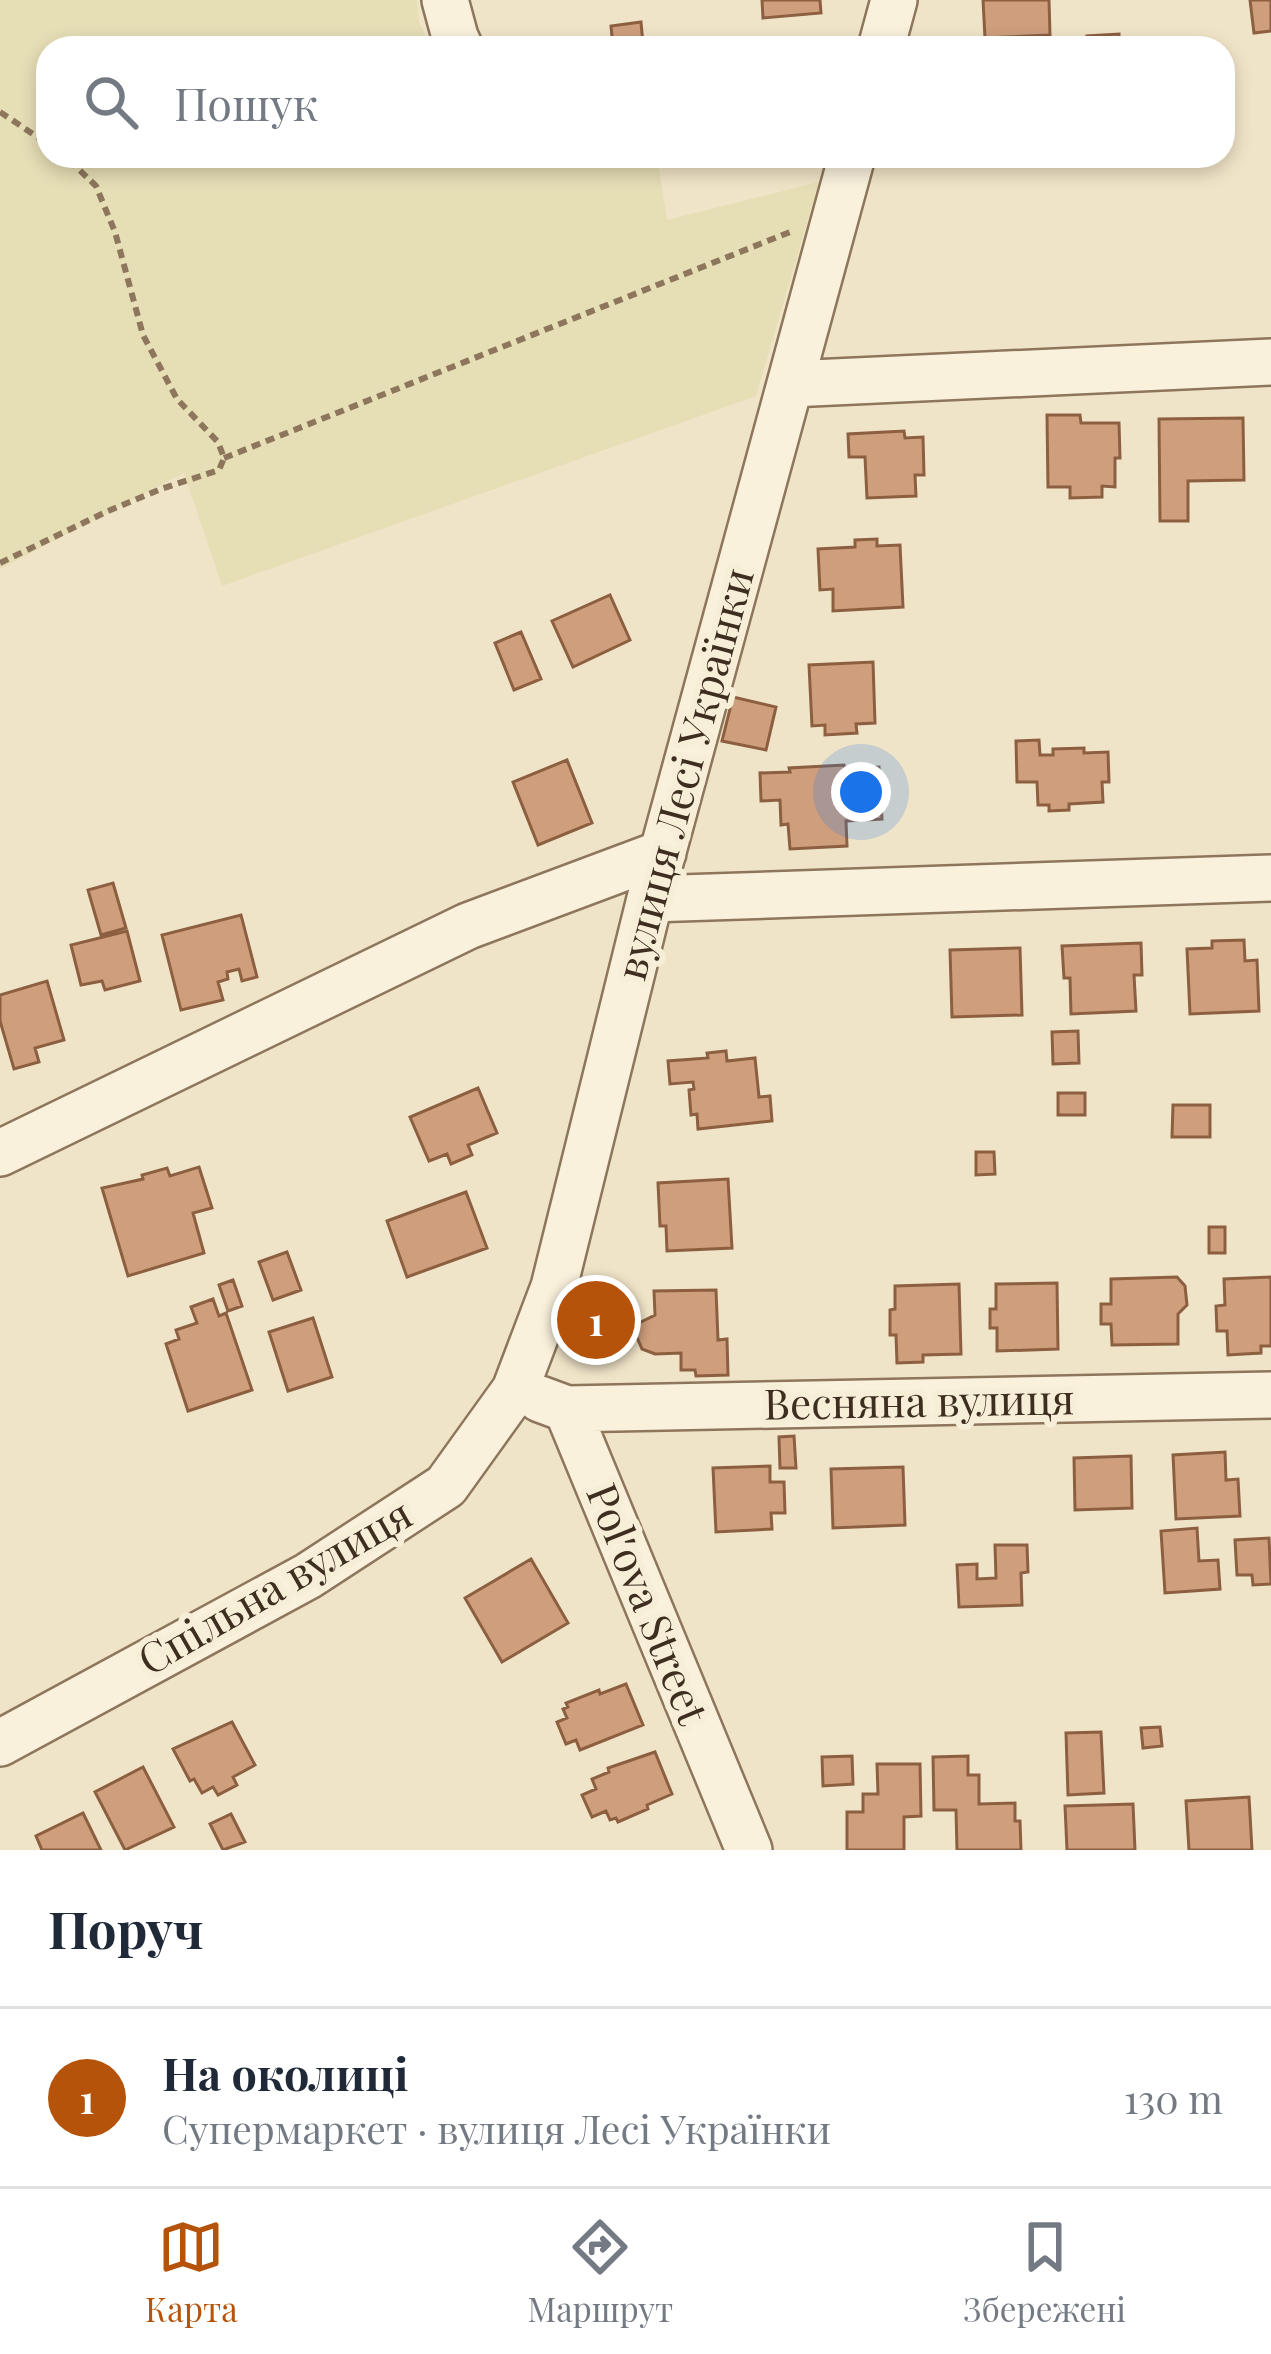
<!DOCTYPE html>
<html lang="uk">
<meta charset="utf-8">
<style>
:root{--surface:#fff;--page:#f6f6f7;--text:#1f2937;--muted:#747a83;--line:#e0e1e3;--accent:#b45309}
body{margin:0;font-family:"Playfair Display",serif;background:var(--page);color:var(--text)}
.you{position:absolute;left:861px;top:792px;width:42px;height:42px;margin:-30px;border:9px solid #fff;border-radius:50%;background:#1a73e8;box-shadow:0 0 0 18px #1a73e833}
.badge{display:grid;place-items:center;width:78px;height:78px;border-radius:50%;background:var(--accent);color:#fff;font-size:39px;font-weight:700}
.pin{position:absolute;translate:-50% -50%;border:6px solid #fff;box-shadow:0 3px 12px #0006}
.list{margin:0;padding:0;list-style:none}
h2{display:flex;justify-content:space-between;align-items:center;height:156px;margin:0;padding:0 48px;font-size:51px}
h2 small{font-size:39px;font-weight:400;color:var(--muted)}
.list li{display:grid;grid-template-columns:78px 1fr auto;gap:36px;align-items:center;box-sizing:border-box;height:180px;padding:0 48px;border-top:3px solid var(--line)}
.list b{display:block;font-size:45px;white-space:nowrap}
.list p{margin:0;font-size:39px;white-space:nowrap;color:var(--muted)}
.list em{font-size:39px;font-style:normal;color:var(--muted)}
.icon{flex:none;width:66px;height:66px;fill:none;stroke:currentColor;stroke-width:2;stroke-linecap:round;stroke-linejoin:round}
.map{position:relative;flex:none;width:1271px;height:1850px;overflow:hidden}
.search{position:absolute;background:var(--surface);box-shadow:0 6px 18px #0003;left:36px;right:36px;top:36px;height:132px;display:flex;align-items:center;gap:30px;box-sizing:border-box;padding:0 42px;border-radius:36px;color:var(--muted);font-size:45px}
.sheet{height:336px;background:var(--surface)}
nav{display:flex;justify-content:space-around;align-items:center;box-sizing:border-box;height:168px;border-top:3px solid var(--line);background:var(--surface);font-size:33px;color:var(--muted)}
nav a{display:grid;justify-items:center;gap:6px}
nav .on{color:var(--accent)}
.map>svg:first-child{display:block}
.farmland{fill:#e6deb5}
.building{fill:#cf9f7d;stroke:#8d5f41;stroke-width:3}
.lines{fill:none;stroke-linecap:round;stroke-linejoin:round}
.minor-casing{stroke:#8d765c;stroke-width:50}
.path{stroke:#8d765c;stroke-width:6;stroke-dasharray:9 6;stroke-linecap:butt}
.minor{stroke:#faf1dc;stroke-width:45}
.labels{text-anchor:middle;stroke-width:12;stroke-linejoin:round;paint-order:stroke}
.street-label{font-size:42px;fill:#3d2e20;stroke:#f7eed8}
</style>
<div class="map">
<svg width="1271" height="1850" viewBox="0 0 1271 1850">
<rect width="100%" height="100%" fill="#f0e4c8"/>
<path class="farmland" d="M0 0H417L419 22 432 48H48V156H657L667 220 819 182 756 396 222 586 184 473 0 569Z"/>
<path class="building" d="M762 0H820L821 13 763 18Z
M983 0H1049L1050 35 985 38Z
M1250 0H1271V31L1254 33Z
M641 22 643 44 613 48 611 26Z
M1119 34V48H1088L1087 36Z
M1047 415H1080L1081 423H1119L1120 458H1115V487L1102 486V497L1070 498V487H1048Z
M1243 418 1244 480 1188 481V521H1160L1159 419Z
M904 431 905 438 923 437 924 475H915L916 496 867 498 865 457H849L848 434Z
M877 539V546L900 545 903 607 833 611V589L820 590 818 549 855 547V540Z
M610 595 630 640 573 667 552 621Z
M521 632 541 679 514 690 495 643Z
M873 662 875 723 856 724 857 733 825 735V725L812 726 809 665Z
M733 697 776 707 766 750 722 741Z
M1039 740 1040 755H1053V749L1084 748V753L1108 752 1109 782H1102L1103 802 1069 804V810L1049 811V805H1038L1037 782H1017L1016 741Z
M567 760 592 823 538 845 513 782Z
M844 765 845 769 879 767 882 819 846 821 847 846 790 849 788 824 781 825 780 800 761 801 760 773 790 772 789 768Z
M113 883 126 928 101 935 88 890Z
M241 915 257 977 242 981 239 969 227 972 228 979 218 982 223 1000 181 1010 162 935Z
M127 931 140 981 105 990 102 981 81 985 71 945Z
M1244 940 1245 961 1257 960 1259 1011 1190 1014 1187 949 1212 948V941Z
M1141 943 1142 975H1134L1136 1011 1071 1014 1070 978H1064L1062 946Z
M1020 948 1022 1015 952 1017 950 950Z
M47 981 64 1040 35 1048 39 1062 14 1069 0 1021V995Z
M1078 1031 1079 1063 1053 1064 1052 1032Z
M726 1051 727 1061 755 1058 759 1097 770 1096 772 1121 698 1129 697 1114 691 1115 689 1090 694 1089 693 1082 670 1084 668 1061 708 1058 707 1053Z
M478 1088 497 1133 468 1145 472 1155 451 1164 447 1154 429 1161 410 1117Z
M1058 1093H1085V1115H1058Z
M1173 1105H1210V1137H1172Z
M976 1152H994L995 1174 976 1175Z
M199 1167 212 1208 193 1213 204 1253 128 1276 102 1188 143 1179 142 1175 167 1168 170 1176Z
M728 1179 732 1248 667 1251 666 1226H660L658 1183Z
M466 1192 487 1248 407 1277 387 1221Z
M1209 1227H1225V1253H1209Z
M287 1252 301 1290 273 1300 259 1262Z
M1177 1277 1185 1286 1187 1305 1178 1314V1344L1112 1345 1111 1324H1101V1304H1111V1279Z
M1271 1277V1346H1261V1353L1228 1355 1227 1331H1217L1216 1306 1225 1305 1224 1279Z
M233 1280 242 1306 228 1311 219 1285Z
M1057 1283 1058 1349 997 1351V1328H990V1309H996V1284Z
M959 1284 961 1354 923 1355V1362L897 1363 896 1335H890V1310L895 1309V1286Z
M591 1285 627 1294 623 1308 629 1309 623 1329 618 1328 613 1346 577 1336Z
M716 1290 718 1340 727 1339 728 1375 696 1376 695 1370H681V1353L655 1354 642 1349 636 1335 639 1323 655 1315 654 1291Z
M213 1299 219 1316 226 1313 252 1390 188 1411 166 1344 179 1339 176 1330 197 1323 191 1307Z
M313 1318 332 1377 288 1391 269 1332Z
M794 1436 796 1468H780L779 1437Z
M1225 1452 1226 1480 1238 1479 1240 1516 1176 1519 1173 1455Z
M1131 1456 1132 1508 1075 1510 1074 1458Z
M770 1466V1482H784L785 1513H771L772 1529 716 1532 713 1468Z
M903 1467 905 1525 833 1528 831 1469Z
M1197 1528 1199 1561 1218 1560 1220 1589 1165 1593 1161 1531Z
M1269 1538 1271 1584 1253 1585 1252 1575H1237L1235 1540Z
M995 1545H1027L1028 1572 1021 1573 1022 1605 959 1607 957 1565 977 1564V1579L996 1578Z
M531 1559 568 1623 502 1662 465 1598Z
M626 1684 643 1725 580 1750 576 1740 566 1744 557 1722 567 1718 563 1709 568 1707 566 1703 599 1690 600 1694Z
M232 1722 255 1765 233 1777 237 1785 218 1795 213 1787 202 1793 194 1779 190 1781 173 1749Z
M1160 1727 1162 1746 1143 1748 1141 1728Z
M1101 1732 1104 1793 1068 1795 1066 1733Z
M655 1752 672 1794 647 1805 648 1809 618 1822 616 1818 610 1820 606 1811 592 1817 582 1795 596 1789 592 1779 609 1772 608 1768Z
M852 1756 853 1784 823 1786 822 1757Z
M968 1756V1775H979V1804L1015 1803V1821H1020L1021 1850H957L956 1810H934L933 1757Z
M877 1764H920L921 1816 904 1817V1850H847V1812H863V1794H878Z
M143 1767 174 1827 125 1850 95 1792Z
M1249 1797 1252 1850H1189L1186 1801Z
M1133 1804 1135 1850H1067L1065 1806Z
M83 1813 101 1850H42L36 1836Z
M231 1814 245 1842 223 1850 210 1824Z"/>
<g class="lines">
<g class="minor-casing">
<path id="minor" d="M445 0 455 37 460 48
M881 48 894 0
M790 384 1271 362
M650 899 1271 878
M0 1153 468 926 663 853
M540 1399 567 1409 749 1850
M567 1409 1271 1395
M0 1743 308 1576 446 1486 515 1390 554 1287 650 899 852 156"/>
</g>
<path class="path" d="M0 112 48 144
M224 458 795 230
M0 563 108 511 161 489 219 470 224 458 218 442 177 399 143 335 115 232 96 186 65 156"/>
<use href="#minor" class="minor"/>
</g>
<g class="labels">
<g class="street-label">
<text transform="translate(685 774) rotate(-75)" y="15">вулиця Лесі Українки</text>
<text transform="translate(919 1402) rotate(-1)" y="15">Весняна вулиця</text>
<text transform="translate(275 1587) rotate(-30)" y="15">Спільна вулиця</text>
<text transform="translate(647 1604) rotate(68)" y="15">Polʹova Street</text>
</g>
</g>
</svg>
<div class="you"></div>
<div class="pin badge" style="left:596px;top:1320px">1</div>
<div class="search"><svg class="icon" aria-label="search" viewBox="0 0 24 24"><circle cx="10" cy="10" r="6"/><path d="M15 15l6 6"/></svg>Пошук</div>
</div>
<section class="sheet">
<h2>Поруч<small></small></h2>
<ul class="list">
<li><span class="badge">1</span><div><b>На околиці</b><p>Супермаркет · вулиця Лесі Українки</p></div><em>130 m</em></li>
</ul>
</section>
<nav>
<a class="on"><svg class="icon" aria-label="map" viewBox="0 0 24 24"><path d="M3 6l6-2 6 2 6-2v14l-6 2-6-2-6 2zM9 4v14M15 6v14"/></svg>Карта</a>
<a><svg class="icon" aria-label="directions" viewBox="0 0 24 24"><path d="M12 3l9 9-9 9-9-9zM9 14v-3h6M13 9l2 2-2 2"/></svg>Маршрут</a>
<a><svg class="icon" aria-label="saved" viewBox="0 0 24 24"><path d="M7 4h10v16l-5-4-5 4z"/></svg>Збережені</a>
</nav>
